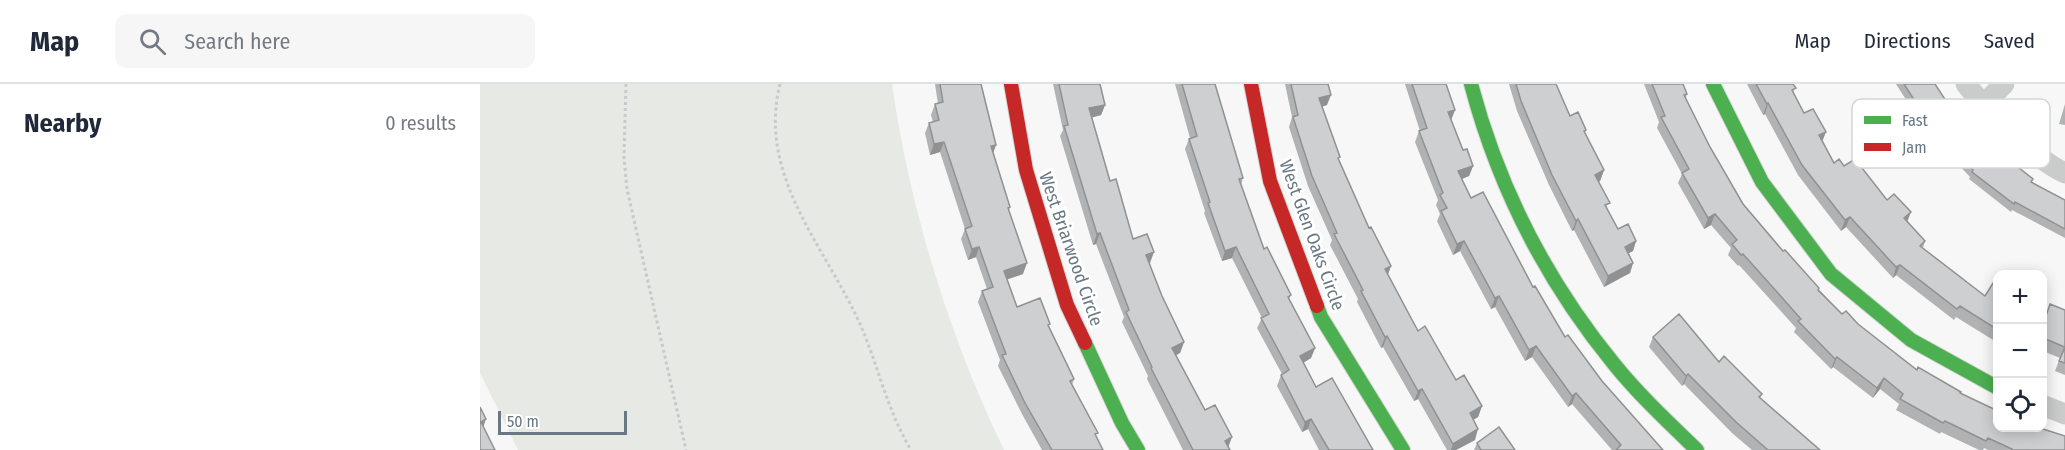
<!DOCTYPE html>
<meta charset="utf-8">
<style>
:root{--surface:#fff;--page:#f6f6f7;--text:#1f2937;--muted:#747a83;--line:#e0e1e3}
body{margin:0;font-family:"Fira Sans Condensed",sans-serif;background:var(--page);color:var(--text)}
.controls{position:absolute;right:18px;bottom:18px;display:grid;overflow:hidden;border-radius:12px;box-shadow:0 3px 15px #0003}
.controls button{width:54px;height:54px;display:grid;place-items:center;padding:0;border:0;border-bottom:2px solid var(--line);background:var(--surface);color:var(--text);font:30px sans-serif}
.scale{position:absolute;left:18px;bottom:15px;width:129px;box-sizing:border-box;padding-left:6px;border:3px solid #6a7884;border-top:0;font-size:16px;line-height:21px;white-space:nowrap;color:#6a7884;-webkit-text-stroke:4px #fff;paint-order:stroke}
.list{margin:0;padding:0;list-style:none}
h2{display:flex;justify-content:space-between;align-items:center;height:78px;margin:0;padding:0 24px;font-size:26px}
h2 small{font-size:20px;font-weight:400;color:var(--muted)}
.icon{flex:none;width:33px;height:33px;fill:none;stroke:currentColor;stroke-width:2;stroke-linecap:round;stroke-linejoin:round}
.map{position:relative;flex:none;width:1585px;height:366px;overflow:hidden}
header{display:flex;align-items:center;gap:36px;box-sizing:border-box;height:84px;padding:0 30px;background:var(--surface);border-bottom:2px solid var(--line)}
header strong{font-size:28px}
nav{display:flex;gap:33px;margin-inline-start:auto;font-size:21px}
.search{width:420px;height:54px;background:var(--page);display:flex;align-items:center;gap:15px;box-sizing:border-box;padding:0 21px;border-radius:12px;color:var(--muted);font-size:22px}
main{display:flex}
aside{flex:1;background:var(--surface)}
.map>svg:first-child{display:block}
.green{fill:#e6e9e4}
.lines{fill:none;stroke-linecap:round;stroke-linejoin:round}
.fast-casing{stroke:#d4d5d5;stroke-width:16}
.jam-casing{stroke:#d4d5d5;stroke-width:16}
.path{stroke:#c8c9ca;stroke-width:3;stroke-dasharray:3 3;stroke-linecap:butt}
.street{stroke:#cacccc;stroke-width:21}
.fast{stroke:#4caf50;stroke-width:14}
.jam{stroke:#c62828;stroke-width:14}
.wall{fill:#b1b2b3}
.shaded-wall{fill:#909192}
.building{fill:#cecfd0;stroke:#909192;stroke-width:1.5}
.labels{text-anchor:middle;stroke-width:6;stroke-linejoin:round;paint-order:stroke}
.street-label{font-size:18px;fill:#6a7884;stroke:#fff}
.key{fill:#fff;stroke:#d2d6da;stroke-width:1.5}
.key-label{font-size:16px;fill:#6a7884}
</style>
<header>
<strong>Map</strong>
<div class="search"><svg class="icon" aria-label="search" viewBox="0 0 24 24"><circle cx="10" cy="10" r="6"/><path d="M15 15l6 6"/></svg>Search here</div>
<nav><a>Map</a><a>Directions</a><a>Saved</a></nav>
</header>
<main>
<aside>
<h2>Nearby<small>0 results</small></h2>
<ul class="list">
</ul>
</aside>
<div class="map">
<svg width="1585" height="366" viewBox="0 0 1585 366">
<rect width="100%" height="100%" fill="#f7f7f7"/>
<path class="green" d="M0 0H412C430 125 469 252 524 366H38L0 289Z"/>
<g class="lines">
<g class="fast-casing">
<path id="fast" d="M991 0C1018 102 1067 198 1134 280 1159 311 1189 339 1217 366
M1233 0 1282 98 1351 190 1431 256 1518 304
M837 222 841 233 923 366
M605 259 642 339 658 366"/>
</g>
<g class="jam-casing">
<path id="jam" d="M531 0 546 86 587 221 605 259
M771 0 790 97 837 222"/>
</g>
<path class="path" d="M146 0 144 73 147 105 206 366
M300 0C277 92 345 162 380 240 398 281 407 326 431 366"/>
<path class="street" d="M1486 0C1507 27 1554 75 1585 89
M1502 22 1524 0
M1562 321 1585 330"/>
<use href="#fast" class="fast"/>
<use href="#jam" class="jam"/>
</g>
<path class="wall" d="M455 0H501L516 61 513 69 530 123 529 126 543 190 527 195 537 223 569 243 594 295 592 301 623 366H562L542 330 518 282 520 276 498 218 502 207 507 205 496 173 488 176 481 155 485 145 460 68 450 71 445 49 449 39 453 38 451 31 455 20H458Z
M573 0H620L625 21 621 31 611 34 630 97 653 155 670 179H669L682 212 704 258 700 269 696 271 725 326 750 366H703L667 295 668 292 642 238 644 233 616 160 613 161 580 52 583 46Z
M695 0H735L763 94 761 101 784 165 811 211 809 215 835 264 831 274 823 279 836 303 893 366H839L828 345 822 348 797 302 801 291 802 290 777 244 782 234 752 174 742 177 724 129 725 127 705 65 709 55 710 54Z
M805 0H848L847 21 842 23 859 76 889 144 911 182 908 190 938 247 976 296 1002 322 998 333 993 336 995 356 976 366H967L938 315 934 317 903 263 901 264 877 218 878 215 850 161 852 156 828 102 809 43 812 33Z
M925 0H966L975 26 971 36 983 66 993 82 989 92 982 95 991 114 1053 203 1085 253 1122 297 1183 366H1132L1092 320 1088 323 1052 273 1045 277 1015 223 1011 225 980 167 973 171 957 137 960 130 956 121 958 116 935 58 939 47H940Z
M1029 0H1076L1090 32 1106 46 1105 49 1124 86 1120 97H1119L1128 126 1138 145 1156 157 1153 167 1149 169 1153 179 1150 189 1124 203 1094 146 1092 147 1069 101 1037 27Z
M1164 0H1203L1207 10 1206 14 1230 63 1263 120 1303 167 1362 230 1378 240 1437 286 1585 366H1508L1504 364 1503 366H1499L1461 348 1460 350 1416 326 1419 320 1400 305 1393 314 1353 283 1351 285 1314 248 1316 244 1259 181 1258 182 1248 171 1251 164 1231 141 1224 145 1198 99 1202 90 1177 44 1179 38Z
M1267 0H1313L1314 10 1324 29 1343 57 1354 79 1364 82 1407 116 1445 157 1443 164 1505 212 1518 197V259L1476 233 1474 236 1416 191 1413 194 1366 143 1361 147 1318 91 1285 30 1283 31Z
M1416 0H1455L1468 20 1510 64 1553 95 1552 98 1585 116V154L1532 126 1531 128 1489 95 1490 93 1444 44Z
M1585 20V41L1579 40Z
M1563 226 1567 229 1585 226V291L1575 287 1580 274 1563 267Z
M1173 253 1239 278 1282 310 1280 314 1340 366H1272L1252 349 1204 300 1202 302 1169 263Z
M997 359 1035 366H994Z"/>
<path class="shaded-wall" d="M851 11 847 21 836 24 839 14Z
M1288 19 1285 30 1283 31 1287 20Z
M625 21 621 31 605 35 609 24Z
M975 26 971 36 968 28Z
M1346 48 1342 58 1339 51Z
M464 58 460 68 450 71 454 60Z
M516 61 512 72 511 62Z
M993 82 989 92 974 98 978 87Z
M1124 86 1120 97 1112 101 1115 91Z
M1431 128 1427 138 1424 134Z
M1235 130 1231 141 1224 145 1228 134Z
M1370 133 1366 143 1361 147 1365 136Z
M1098 135 1094 146 1092 147 1096 137Z
M620 149 616 160 613 161 617 150Z
M984 157 980 167 973 171 977 160Z
M1156 157 1153 167 1141 173 1145 163Z
M499 163 496 173 488 176 492 165Z
M756 163 752 174 742 177 745 167Z
M674 168 670 179 662 182 666 171Z
M547 179 543 190 520 198 524 187Z
M1153 179 1150 189 1124 203 1128 192Z
M1420 181 1416 191 1413 194 1416 183Z
M911 182 907 193 905 185Z
M1019 212 1015 223 1011 225 1015 214Z
M907 252 903 263 901 264 905 253Z
M704 258 700 269 689 275 692 264Z
M1056 262 1052 273 1045 277 1049 266Z
M835 264 831 274 816 283 820 272Z
M1357 273 1353 283 1351 285 1355 275Z
M1208 290 1204 300 1202 302 1206 292Z
M1404 294 1400 305 1393 314 1397 304Z
M942 305 938 315 934 317 938 307Z
M1096 309 1092 320 1088 323 1092 312Z
M1002 322 998 333 986 340 990 329Z
M6 335 2 347 1 338Z
M831 335 828 345 822 348 825 338Z
M998 345 995 356 976 366H971L973 360Z
M752 353 748 364 745 357Z"/>
<path class="building" d="M460 0H501L516 61 511 62 530 123 528 124 547 179 524 187 537 223 560 214 570 240 568 241 594 295 590 297 618 349 615 350 623 366H572L545 319 522 271 526 270 502 207 513 203 499 163 492 165 485 145 492 142 464 58 454 60 449 39 459 36 455 20 463 18Z
M579 0H620L625 21 609 24 630 97 636 95 653 155 667 150 674 168 666 171 682 212 704 258 692 264 725 326 735 321 752 353 745 357 750 366H713L671 284 672 283 646 228 649 226 620 149 617 150 584 42 588 41Z
M702 0H735L763 94 759 95 784 165 787 163 811 211 808 213 835 264 820 272 836 303 852 294 893 366H849L831 335 825 338 801 291 809 286 781 234 789 230 756 163 745 167 728 119 730 118 709 55 717 52Z
M811 0H848L851 11 839 14 860 73 858 74 889 144 891 143 911 182 905 185 938 247 945 242 976 296 984 291 1002 322 990 329 998 345 973 360 942 305 938 307 907 252 905 253 881 207 883 206 854 150 857 149 832 92 813 33 818 31Z
M932 0H966L975 26 968 28 983 66 987 65 993 82 978 87 991 114 1003 108 1053 203 1055 202 1085 253 1088 251 1122 297 1183 366H1136L1141 361 1096 309 1092 312 1056 262 1049 266 1019 212 1015 214 984 157 977 160 961 127 967 124 960 111 963 109 939 47 947 44Z
M1036 0H1076L1090 32 1098 28 1106 46 1104 47 1124 86 1115 91 1130 119 1125 121 1138 145 1148 140 1156 157 1145 163 1153 179 1128 192 1098 135 1096 137 1072 91 1041 17Z
M1172 0H1203L1207 10 1204 11 1230 63 1263 120 1303 167 1305 166 1339 204 1338 206 1362 230 1366 227 1378 240 1437 286 1438 283 1481 308 1480 309 1518 327V344H1560L1585 352V366H1532V365L1508 354 1506 357 1465 337 1463 339 1420 315 1423 310 1404 294 1397 304 1357 273 1355 275 1318 237 1321 235 1263 170 1261 171 1252 160 1257 156 1235 130 1228 134 1202 89 1209 85 1181 33 1185 32Z
M1276 0H1313L1316 4 1312 6 1324 29 1333 25 1346 48 1339 51 1354 79 1359 75 1364 82 1375 75 1407 116 1414 110 1431 128 1424 134 1445 157 1440 162 1505 212 1515 196 1518 197V246L1480 222 1477 225 1420 181 1416 183 1370 133 1365 136 1322 81 1288 19 1287 20Z
M1424 0H1455L1468 20 1510 64 1511 62 1553 95 1551 98 1585 116V145L1535 118 1534 120 1492 88 1493 86 1447 36Z
M1570 220 1585 226V279L1579 277 1585 263 1563 254V226L1567 229Z
M1199 230 1239 278 1244 272 1282 310 1279 313 1340 366H1288L1256 338 1208 290 1206 292 1173 253Z
M0 323 6 335 1 338 15 366H0Z
M1019 343 1035 366H1001L997 359Z"/>
<g class="labels">
<g class="street-label">
<text transform="translate(832 151) rotate(70)" y="6">West Glen Oaks Circle</text>
<text transform="translate(591 165) rotate(71)" y="6">West Briarwood Circle</text>
</g>
</g>
<rect x="1372" y="15" width="198" height="69" rx="9" class="key"/>
<rect x="1384" y="32" width="27" height="8" fill="#4caf50"/>
<rect x="1384" y="59" width="27" height="8" fill="#c62828"/>
<g class="key-label">
<text x="1422" y="42">Fast</text>
<text x="1422" y="69">Jam</text>
</g>
</svg>
<div class="controls">
<button>+</button>
<button>−</button>
<button><svg class="icon" aria-label="locate" viewBox="0 0 24 24"><circle cx="12" cy="12" r="6"/><path d="M12 2v4M12 18v4M2 12h4M18 12h4"/></svg></button>
</div>
<div class="scale">50 m</div>
</div>
</main>
